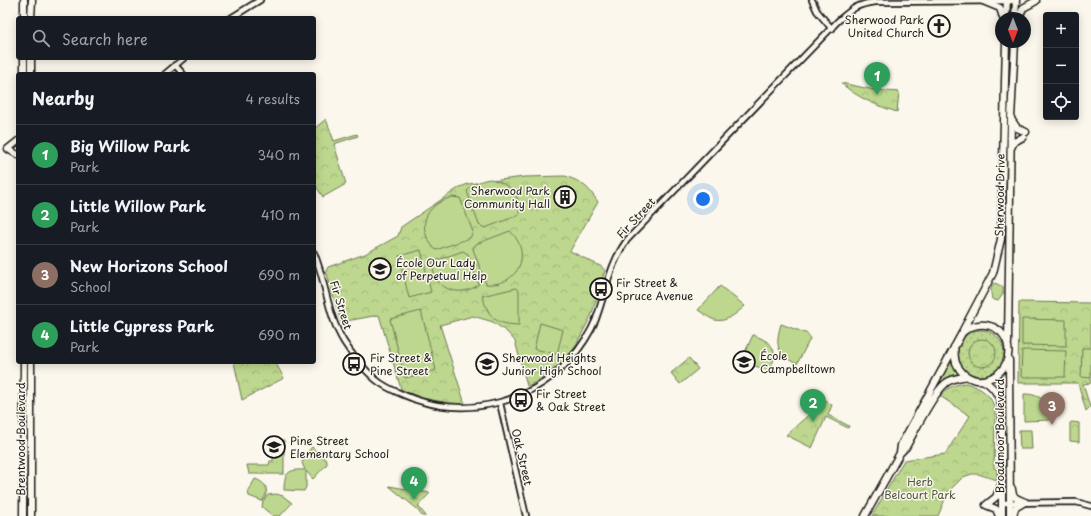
<!DOCTYPE html>
<meta charset="utf-8">
<style>
:root{--surface:#171b24;--page:#20242c;--text:#f1f3f6;--muted:#9ea1a6;--line:#363941;--accent:#919294}
body{margin:0;font-family:"Playpen Sans",sans-serif;background:var(--page);color:var(--text)}
.controls{position:absolute;right:12px;top:12px;display:grid;overflow:hidden;border-radius:4px;box-shadow:0 2px 10px #0003}
.controls button{width:36px;height:36px;display:grid;place-items:center;padding:0;border:0;border-bottom:1px solid var(--line);background:var(--surface);color:var(--text);font:20px sans-serif}
.compass{position:absolute;left:995px;top:12px;width:36px;height:36px;border-radius:50%;background:var(--surface);box-shadow:0 2px 10px #0003;rotate:180deg}
.you{position:absolute;left:703px;top:199px;width:14px;height:14px;margin:-10px;border:3px solid #fff;border-radius:50%;background:#1a73e8;box-shadow:0 0 0 6px #1a73e833}
.badge{display:grid;place-items:center;width:26px;height:26px;border-radius:50%;background:var(--accent);color:#fff;font-size:13px;font-weight:700}
.pin{position:absolute;translate:-50% -33px;filter:drop-shadow(0 1px 2px #0008)}
.pin::after{content:'';position:absolute;top:21px;width:14px;height:12px;background:inherit;clip-path:polygon(0 0,100% 0,50% 100%)}
.list{margin:0;padding:0;list-style:none}
h2{display:flex;justify-content:space-between;align-items:center;height:52px;margin:0;padding:0 16px;font-size:17px}
h2 small{font-size:13px;font-weight:400;color:var(--muted)}
.list li{display:grid;grid-template-columns:26px 1fr auto;gap:12px;align-items:center;box-sizing:border-box;height:60px;padding:0 16px;border-top:1px solid var(--line)}
.list b{display:block;font-size:15px;white-space:nowrap}
.list p{margin:0;font-size:13px;white-space:nowrap;color:var(--muted)}
.list em{font-size:13px;font-style:normal;color:var(--muted)}
.icon{flex:none;width:22px;height:22px;fill:none;stroke:currentColor;stroke-width:2;stroke-linecap:round;stroke-linejoin:round}
.map{position:relative;flex:none;width:1091px;height:516px;overflow:hidden}
.search{position:absolute;background:var(--surface);box-shadow:0 2px 10px #0003;left:16px;top:16px;width:300px;height:44px;display:flex;align-items:center;gap:10px;box-sizing:border-box;padding:0 14px;border-radius:4px;color:var(--muted);font-size:15px}
.panel{position:absolute;background:var(--surface);box-shadow:0 2px 10px #0003;left:16px;top:72px;width:300px;height:292px;border-radius:4px}
.map>svg:first-child{display:block}
.grass{fill:url(#grass-dots);stroke:#6c7a55}
.forest{fill:url(#forest-crowns);stroke:#6c7a55}
.pitch{fill:#bdd78e;stroke:#6c7a55}
.lines{fill:none;stroke-linecap:round;stroke-linejoin:round}
.minor-casing{stroke:#1c1c1c;stroke-width:8}
.major-casing{stroke:#1c1c1c;stroke-width:9}
.minor{stroke:#fbf7ec;stroke-width:4.5}
.major{stroke:#fbf7ec;stroke-width:6}
.labels{text-anchor:middle;stroke-width:3;stroke-linejoin:round;paint-order:stroke}
.poi-label{font-size:11px;fill:#1c1c1c;stroke:#fbf7ec;text-anchor:start}
.street-label{font-size:11px;fill:#1c1c1c;stroke:#fbf7ec}
.park-label{font-size:11px;fill:#4c543e;stroke:#fbf7ec}
</style>
<div class="map">
<svg width="1091" height="516" viewBox="0 0 1091 516">
<defs>
<pattern id="grass-dots" width="8" height="8" patternUnits="userSpaceOnUse"><rect width="8" height="8" fill="#bdd78e"/><path d="M2 2h.1M6 6h.1" fill="none" stroke="#a2b87a" stroke-width="1.8" stroke-linecap="round"/></pattern>
<pattern id="forest-crowns" width="20" height="18" patternUnits="userSpaceOnUse"><rect width="20" height="18" fill="#bdd78e"/><path d="M2 6a3 3 0 1 1 6 0M12 15a3 3 0 1 1 6 0" fill="none" stroke="#a2b87a"/></pattern>
</defs>
<rect width="100%" height="100%" fill="#fbf7ec"/>
<filter id="ink" filterUnits="userSpaceOnUse"><feTurbulence type="fractalNoise" baseFrequency=".025" numOctaves="2"/><feDisplacementMap in="SourceGraphic" scale="8" xChannelSelector="R" yChannelSelector="G"/><feConvolveMatrix kernelMatrix="1 2 1 2 8 2 1 2 1" color-interpolation-filters="sRGB"/></filter>
<g filter="url(#ink)">
<path class="grass" d="M958 353a23 23 0 1 1 46 0a23 23 0 1 1-46 0Z
M952 359 955 368 959 374 947 379 937 388 935 387Z"/>
<path class="forest" d="M841 83 875 90 899 92 897 112C875 105 858 98 841 83Z
M326 119 334 141 357 134 358 136 334 144 346 184 323 197 314 183V129Z
M565 176C583 182 588 187 598 202L570 251 602 267 605 271 591 316 574 349 554 369 536 382 527 386 515 341 507 332 493 322 473 316 440 325 465 404C442 402 421 400 401 389L379 315 341 322 326 271 328 267 365 254 398 236 401 227 460 187 468 184 524 177Z
M995 283 1003 287V294L998 301 992 299C991 293 989 287 995 283Z
M1019 302 1091 303V383L1083 384 1090 407 1086 411 1078 383H1018Z
M968 353a14 14 0 1 1 28 0a14 14 0 1 1-28 0Z
M689 358 698 369 680 384 671 373Z
M234 362H275L284 378 242 400Z
M966 383C981 388 992 394 995 411L994 468 997 470V480L978 474H972L963 477 948 492 938 516H872L904 460 945 454 970 416 940 396C946 388 955 384 966 383Z
M825 400 832 405 828 415 849 426 848 428 826 417 812 448 786 435Z
M1072 422 1079 423V442L1070 441V423Z
M274 440H284V474H249L247 465H269L270 461H273Z
M389 486 430 493 418 506 426 516H422L416 508Z"/>
<path class="pitch" d="M491 179C510 185 521 193 519 215L485 228 479 225 467 191C474 184 480 180 491 179Z
M452 197 460 198 473 232 470 238 436 250C415 229 424 205 452 197Z
M510 231C534 254 517 287 486 284L473 249 476 244Z
M421 250 431 292 409 298 399 256Z
M463 251 468 254 479 284C467 294 448 294 438 281 434 276 433 268 432 262Z
M720 286 745 306C737 313 726 323 715 320 710 319 703 313 698 310Z
M516 288 519 290V325C495 324 490 319 482 296Z
M421 311 436 370 405 378 390 319Z
M1022 319 1066 320V346L1022 345Z
M540 323 563 330 557 354 534 349Z
M781 324 808 334 810 339 797 364C776 354 775 345 781 324Z
M753 335C773 342 780 351 769 371L744 362 743 356Z
M1082 348H1091V378L1081 377Z
M1022 350 1066 351 1065 377H1021Z
M1024 394C1041 394 1051 403 1050 420L1024 421Z
M1019 430H1031L1032 449H1020Z
M312 447 327 461V464L313 479 306 471V487L304 491 284 490C284 473 288 469 305 470L302 463 305 455Z
M255 479C267 483 270 491 262 501L249 496 248 492Z
M276 494 283 496 292 503 280 516H273L262 507 263 501 268 495Z"/>
<g class="lines">
<g class="minor-casing">
<path id="minor" d="M812 0 817 11 832 29
M231 18 260 0
M175 65 183 74
M165 74 184 58
M314 253C326 281 327 315 344 342 352 355 363 368 375 379 383 386 394 391 404 395 464 422 538 403 578 350 587 338 595 325 599 310 607 286 611 262 627 240L838 21C852 9 857 4 876 2L1016 1
M500 403 526 516
M1002 503 1076 502 1091 506"/>
</g>
<g class="major-casing">
<path id="major" d="M24 0V18
M983 1 1000 8 1003 18
M31 18 32 0
M1006 18 1007 0
M1015 18 1016 0
M1019 18 1023 8 1036 1
M24 74V58
M31 74V58
M1011 119 1017 128 1026 132
M18 141 8 149 18 155
M1011 148 1014 142 1023 137
M963 330 993 273 1001 239 1006 42
M1008 343 1011 118 1015 42
M1009 360 1010 516
M31 362V516
M982 380C995 386 1000 397 1002 410V516
M900 453 906 447C915 431 933 393 946 383 952 378 960 378 967 376
M1012 489C1012 498 1018 499 1025 502
M986 505 996 497 1002 483
M986 505 996 509 999 516
M23 516 24 362
M865 516 900 453 901 445 962 333C969 326 980 323 990 326 998 328 1004 334 1007 342 1017 375 973 396 957 365 954 360 955 353 954 347
M1013 516 1015 508 1025 502"/>
</g>
<use href="#minor" class="minor"/>
<use href="#major" class="major"/>
</g>
</g>
<defs>
<g id="church-ring" transform="scale(1.15)"><circle r="9.5" fill="#fbf7ec" stroke="#1c1c1c" stroke-width="1.5"/><path d="M-1.2-6h2.4v3.5h3.3v2.4h-3.3V6h-2.4V-.1h-3.3v-2.4h3.3Z" fill="#1c1c1c"/></g>
<g id="building-ring" transform="scale(1.15)"><circle r="9.5" fill="#fbf7ec" stroke="#1c1c1c" stroke-width="1.5"/><path d="M-4-6H4V6H1V3H-1V6H-4ZM-2.5-4.3h1.7v1.8h-1.7ZM.8-4.3h1.7v1.8H.8ZM-2.5-1h1.7V.8h-1.7ZM.8-1h1.7V.8H.8Z" fill="#1c1c1c"/></g>
<g id="school-ring" transform="scale(1.15)"><circle r="9.5" fill="#fbf7ec" stroke="#1c1c1c" stroke-width="1.5"/><path d="M0-5L7-2L0 1L-7-2ZM-4 1L0 2.5L4 1V4Q0 6-4 4Z" fill="#1c1c1c"/></g>
<g id="bus-ring" transform="scale(1.15)"><circle r="9.5" fill="#fbf7ec" stroke="#1c1c1c" stroke-width="1.5"/><path d="M-5-6H5V4H4V6H2V4H-2V6H-4V4H-5ZM-3.5-4V0h7V-4ZM-3.5 1.2v1.5H-2V1.2ZM2 1.2v1.5H3.5V1.2Z" fill="#1c1c1c"/></g>
</defs>
<g fill-rule="evenodd">
<use href="#church-ring" x="939" y="26"/>
<use href="#building-ring" x="565" y="197"/>
<use href="#school-ring" x="380" y="269"/>
<use href="#bus-ring" x="601" y="289"/>
<use href="#school-ring" x="744" y="362"/>
<use href="#bus-ring" x="354" y="364"/>
<use href="#school-ring" x="487" y="364"/>
<use href="#bus-ring" x="521" y="400"/>
<use href="#school-ring" x="274" y="447"/>
</g>
<g class="labels">
<g class="poi-label">
<text x="924" y="24" text-anchor="end">Sherwood Park<tspan x="924" dy="13">United Church</tspan></text>
<text x="550" y="195" text-anchor="end">Sherwood Park<tspan x="550" dy="13">Community Hall</tspan></text>
<text x="396" y="267">École Our Lady<tspan x="396" dy="13">of Perpetual Help</tspan></text>
<text x="616" y="287">Fir Street &amp;<tspan x="616" dy="13">Spruce Avenue</tspan></text>
<text x="760" y="360">École<tspan x="760" dy="13">Campbelltown</tspan></text>
<text x="370" y="362">Fir Street &amp;<tspan x="370" dy="13">Pine Street</tspan></text>
<text x="502" y="362">Sherwood Heights<tspan x="502" dy="13">Junior High School</tspan></text>
<text x="536" y="398">Fir Street<tspan x="536" dy="13">&amp; Oak Street</tspan></text>
<text x="290" y="445">Pine Street<tspan x="290" dy="13">Elementary School</tspan></text>
</g>
<g class="street-label">
<text transform="translate(1000 195) rotate(-89)" y="4">Sherwood Drive</text>
<text transform="translate(636 218) rotate(-47)" y="4">Fir Street</text>
<text transform="translate(341 305) rotate(73)" y="4">Fir Street</text>
<text transform="translate(1000 436) rotate(-90)" y="4">Broadmoor Boulevard</text>
<text transform="translate(21 439) rotate(-90)" y="4">Brentwood Boulevard</text>
<text transform="translate(522 457) rotate(77)" y="4">Oak Street</text>
</g>
<g class="park-label">
<text x="920" y="486">Herb<tspan x="920" dy="13">Belcourt Park</tspan></text>
</g>
</g>
</svg>
<div class="controls">
<button>+</button>
<button>−</button>
<button><svg class="icon" aria-label="locate" viewBox="0 0 24 24"><circle cx="12" cy="12" r="6"/><path d="M12 2v4M12 18v4M2 12h4M18 12h4"/></svg></button>
</div>
<svg class="compass" viewBox="-18 -18 36 36"><path d="M0-13l5 13h-10z" fill="#e53935"/><path d="M0 13l5-13h-10z" fill="#9ea1a6"/></svg>
<div class="you"></div>
<div class="pin badge" style="left:877px;top:95px;background:#2e9e5b">1</div>
<div class="pin badge" style="left:813px;top:422px;background:#2e9e5b">2</div>
<div class="pin badge" style="left:1052px;top:425px;background:#8d6e63">3</div>
<div class="pin badge" style="left:414px;top:500px;background:#2e9e5b">4</div>
<div class="search"><svg class="icon" aria-label="search" viewBox="0 0 24 24"><circle cx="10" cy="10" r="6"/><path d="M15 15l6 6"/></svg>Search here</div>
<section class="panel">
<h2>Nearby<small>4 results</small></h2>
<ul class="list">
<li><span class="badge" style="background:#2e9e5b">1</span><div><b>Big Willow Park</b><p>Park</p></div><em>340 m</em></li>
<li><span class="badge" style="background:#2e9e5b">2</span><div><b>Little Willow Park</b><p>Park</p></div><em>410 m</em></li>
<li><span class="badge" style="background:#8d6e63">3</span><div><b>New Horizons School</b><p>School</p></div><em>690 m</em></li>
<li><span class="badge" style="background:#2e9e5b">4</span><div><b>Little Cypress Park</b><p>Park</p></div><em>690 m</em></li>
</ul>
</section>
</div>
